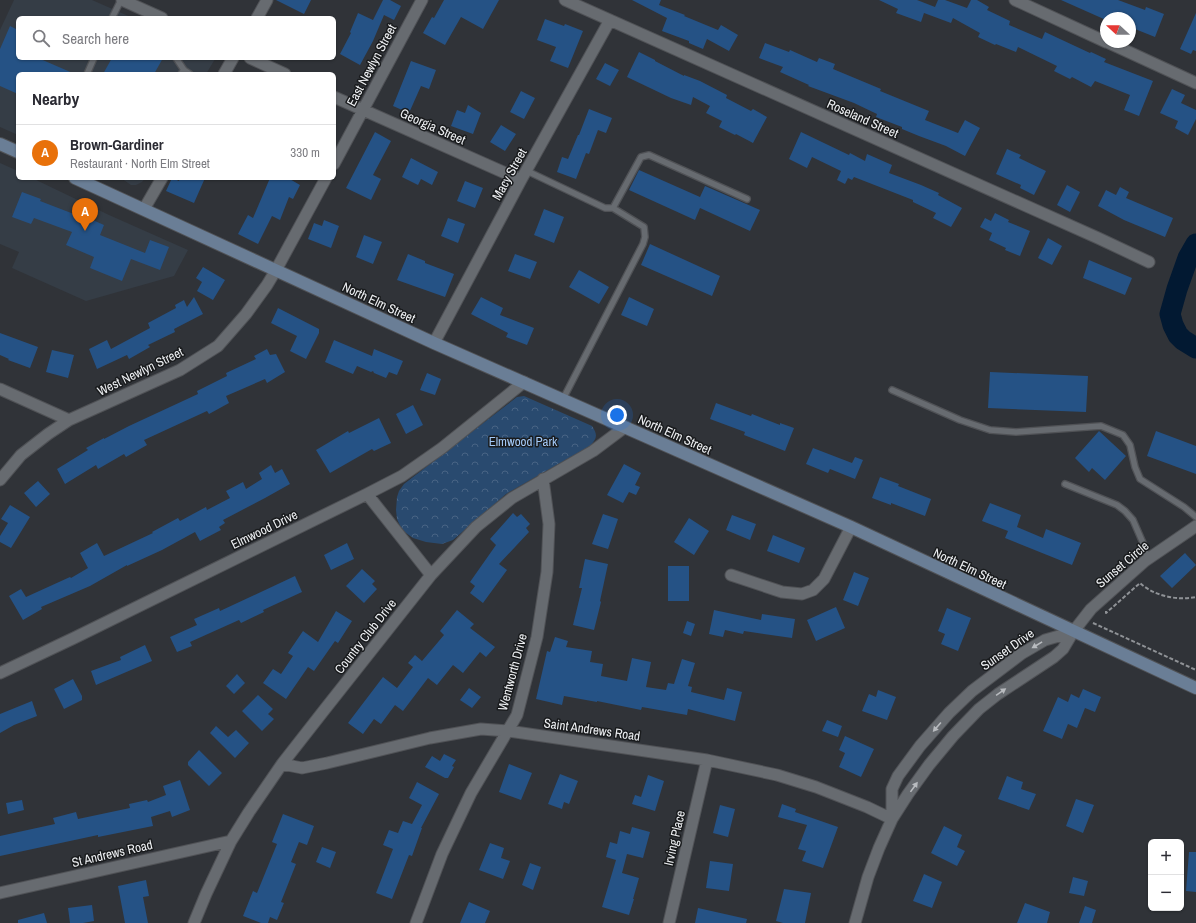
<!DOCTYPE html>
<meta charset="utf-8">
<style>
:root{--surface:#fff;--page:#f2f2f3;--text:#2b2b33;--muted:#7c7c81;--line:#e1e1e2;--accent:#1a73e8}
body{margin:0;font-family:"Archivo Narrow",sans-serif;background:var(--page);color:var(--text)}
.controls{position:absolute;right:12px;bottom:12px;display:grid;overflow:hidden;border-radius:6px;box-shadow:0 1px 3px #0004}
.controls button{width:36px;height:36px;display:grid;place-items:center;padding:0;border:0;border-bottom:1px solid var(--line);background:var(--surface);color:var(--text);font:20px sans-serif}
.compass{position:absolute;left:1100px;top:12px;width:36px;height:36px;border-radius:50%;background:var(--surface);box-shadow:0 1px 3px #0004;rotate:291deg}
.you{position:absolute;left:617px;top:415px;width:14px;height:14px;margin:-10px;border:3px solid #fff;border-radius:50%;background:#1a73e8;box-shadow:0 0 0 6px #1a73e833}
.badge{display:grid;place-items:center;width:26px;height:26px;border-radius:50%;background:var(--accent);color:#fff;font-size:13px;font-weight:700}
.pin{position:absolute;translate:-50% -33px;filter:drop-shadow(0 1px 2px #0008)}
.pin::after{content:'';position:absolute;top:21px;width:14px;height:12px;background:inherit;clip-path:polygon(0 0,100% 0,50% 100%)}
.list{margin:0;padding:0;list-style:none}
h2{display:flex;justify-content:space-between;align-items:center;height:52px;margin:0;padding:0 16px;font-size:17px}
h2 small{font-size:13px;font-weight:400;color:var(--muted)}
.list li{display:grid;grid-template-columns:26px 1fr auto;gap:12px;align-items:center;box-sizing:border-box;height:56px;padding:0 16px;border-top:1px solid var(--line)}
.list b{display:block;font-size:15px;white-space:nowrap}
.list p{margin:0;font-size:13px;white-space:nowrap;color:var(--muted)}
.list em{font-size:13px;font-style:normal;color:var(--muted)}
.icon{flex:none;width:22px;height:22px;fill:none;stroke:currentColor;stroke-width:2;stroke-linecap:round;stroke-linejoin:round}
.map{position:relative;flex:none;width:1196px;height:923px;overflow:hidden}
.search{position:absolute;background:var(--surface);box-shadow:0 1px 3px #0004;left:16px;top:16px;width:320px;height:44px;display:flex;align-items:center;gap:10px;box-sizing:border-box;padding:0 14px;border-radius:6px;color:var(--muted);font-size:15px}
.panel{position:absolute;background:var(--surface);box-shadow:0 1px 3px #0004;left:16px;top:72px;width:320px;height:108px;border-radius:6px}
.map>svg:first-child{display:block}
.built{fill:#353d46}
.forest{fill:url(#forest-crowns)}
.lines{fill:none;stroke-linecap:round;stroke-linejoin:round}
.river{stroke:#021932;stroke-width:21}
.building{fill:#255285}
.lane-casing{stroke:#505256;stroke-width:8}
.street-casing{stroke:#505256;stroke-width:13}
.secondary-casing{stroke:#505256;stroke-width:14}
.path{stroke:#8f9296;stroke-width:2;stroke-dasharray:4 2;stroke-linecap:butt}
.lane{stroke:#676b70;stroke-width:5.5}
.street{stroke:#676b70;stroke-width:11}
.secondary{stroke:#6a7e96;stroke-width:12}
.oneway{fill:#b8bbbf}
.labels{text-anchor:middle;stroke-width:3;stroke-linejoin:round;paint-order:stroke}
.street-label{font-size:13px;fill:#eef0f3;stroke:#191b1d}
.park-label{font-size:13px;fill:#a3c9f7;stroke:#191b1d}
</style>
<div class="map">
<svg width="1196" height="923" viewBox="0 0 1196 923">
<defs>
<pattern id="forest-crowns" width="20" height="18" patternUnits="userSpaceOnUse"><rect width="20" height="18" fill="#294a6f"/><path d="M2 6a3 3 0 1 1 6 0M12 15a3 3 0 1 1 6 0" fill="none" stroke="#486484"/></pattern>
</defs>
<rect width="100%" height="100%" fill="#303338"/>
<path class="built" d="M14 0H92L133 18H18V58H215V59L206 74H18V135L0 127V30Z
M0 163 18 171V178H32L109 215 188 250 174 276 86 301 12 268 19 252 0 244Z
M121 178H145L142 182 136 185H131Z"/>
<path class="forest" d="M524 396 592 426C598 435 597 438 590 446L506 494 453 540 442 544 426 542 413 538 402 530 397 519 396 510 397 497 399 491 404 484 517 397Z"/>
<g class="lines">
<path class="river" d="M1196 244 1188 258 1177 289 1170 314 1173 325 1178 335 1183 340 1196 348"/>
</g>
<path class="building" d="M276 0H311L304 14Z
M383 0H390L401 6 394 20 384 15 373 41 360 65 340 54 351 33 350 32 358 13 373 20Z
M444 0H499L483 29 461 17 445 45 423 33 432 17 434 18Z
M632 0H661L659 5 685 15 684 16 718 30 721 25 738 35 729 51 707 39 703 49 689 43V41L662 31 667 18Z
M879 0H917L935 7 938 0H945L967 8 971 0H977L989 7 987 10 1010 21 1009 25 1042 39 1045 32 1090 53 1091 52 1106 59 1104 62 1153 81 1139 116 1124 110 1130 95 1095 81 1091 87 1072 77 1070 79 1054 71 1057 66 1018 47 1016 52 996 44 995 45 978 37 980 33 953 18 951 23 924 13 921 22 896 13 898 9Z
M1061 0H1118L1145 10 1146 7 1164 14 1155 37 1130 27V18H1106V20Z
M1196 13V51L1193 50 1191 54 1180 49Z
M545 19 564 26 565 24 583 31 568 68 550 61 556 47 537 40Z
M10 26 18 30V58H38L75 74H18V94L0 86V49Z
M765 43 789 52 790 50 817 62 819 58 835 64 833 69 881 89 880 91 929 111 925 120 958 133 965 120 980 128 965 156 946 146 919 136 902 129V127L876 117 877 114 854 103 808 86 809 85 780 72 783 67 759 58Z
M639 52 655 60V61L684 76V75L700 81 727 95 726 98 751 111 753 109 767 117 753 143 736 134 735 135 719 127 722 121 706 113 710 106 693 97 691 105 671 98 627 77Z
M112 58H163L154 74H103Z
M411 61 436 70 429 89 421 86 409 113 393 106Z
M605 63 619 70 610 86 596 79Z
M1172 89 1185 95 1181 103 1196 110V119L1188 135 1175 128 1178 121 1160 113Z
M521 91 535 98 524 119 510 112Z
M468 105 481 113 473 134 451 126 457 110 465 113Z
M589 109 612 118 606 133 598 130 589 154 586 153 576 179 557 172 562 157 568 159 578 135H579Z
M501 125 516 134 505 151 490 142Z
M375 132 391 141 373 175 381 179 371 200 346 188Z
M801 132 849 155 850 153 865 161 867 154 892 165 889 173 921 185 939 193 938 195 962 208 951 227 933 218 936 213 913 202V200L854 177 852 180 848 178 845 184 837 180 841 171 812 157 807 168 789 159Z
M1007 149 1021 155 1019 158 1046 171 1034 195 1020 188 1021 185 996 174Z
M411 158 438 172 432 185 421 179 418 185 402 177Z
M639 170 700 197 705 186 760 210 750 231 700 208 695 220 629 190Z
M172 178 179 181 180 178H205L194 203 166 191Z
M270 178H288L300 185 293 199 289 197 280 220 272 216 258 244 238 234 248 215 253 218Z
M465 181 483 188 475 208 457 201Z
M1067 185 1080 192 1070 212 1057 205Z
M1120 187 1129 192 1126 198 1173 218 1165 237 1124 220 1098 206 1106 190 1116 195Z
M22 192 41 199 40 201 79 216V214L104 225 100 235 145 253 150 240 169 247 160 270 131 259 122 281 90 268 94 257 66 245 72 232 34 218 31 224 12 217Z
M544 209 564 217 554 243 534 235Z
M995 213 1009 220 1008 222 1030 231 1020 256 1005 250 1006 248 989 240 992 233 980 227 985 218 991 221Z
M448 218 465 224 458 243 441 236Z
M324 220 339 226 331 248 308 239 314 223 322 226Z
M364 235 382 242 373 264 356 257Z
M1048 238 1062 246 1052 265 1038 258Z
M650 244 720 276 712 296 641 265Z
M408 254 425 261V263L454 274 445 297 397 280Z
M515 254 537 262 530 279 508 271Z
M1089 260 1132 278 1125 295 1083 278Z
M203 267 225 280 213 300 197 291 202 282 196 278Z
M579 270 609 287 599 304 569 287Z
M194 297 203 314 174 329 175 332 148 345 150 347 129 359 127 355 97 369 89 349 107 340 111 349 150 328 148 323 176 308 175 305 184 300 187 307Z
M481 297 503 308 500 315 534 328 527 345 506 337 508 333 471 314Z
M629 297 654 309 647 326 621 315Z
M278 308 319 329V333L306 359 290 351 297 336 271 323Z
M0 333 38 347 30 368 8 360 9 359 0 355Z
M334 340 372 356 374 349 403 361 397 375 389 372 386 378 374 373 373 371 371 372 357 366 353 374 325 362Z
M267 349 270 355 276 354 285 372 267 383 265 379 226 396 229 403 209 414 207 411 144 440 147 445 126 457 124 454 98 469 96 465 65 484 57 469 88 450 86 448 104 438V439L129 426 198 394 197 391 227 376 226 373 256 359 254 356Z
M52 350 74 355 68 378 46 372Z
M990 372 1088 376 1086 412 988 408Z
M427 373 441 379 435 395 420 390Z
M716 403 751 416 752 414 780 425V423L794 428 785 451 744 435 745 432 710 419Z
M413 405 423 425 406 434 396 414Z
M379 418 391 443 374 451 372 449 330 473 316 450 348 431 349 433Z
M1099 431 1126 456 1105 480 1092 468 1089 472 1075 458Z
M1156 431 1196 446V474L1147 456Z
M813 448 852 463 855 457 863 460 855 479 830 469 828 473 806 464Z
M624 464 641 473 635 485 640 487 636 495 629 492 623 503 607 495Z
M271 465 275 473 282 469 290 484 265 498 223 520 225 523 219 527 221 530 200 541 195 532 162 550 127 566V565L90 586 41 607 42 609 23 620 9 596 21 589 26 597 70 577 71 578 88 568 80 553 97 543 104 556 153 533 152 532 178 518 180 521 206 507 207 510 230 498 226 491 243 482 246 489 262 479 259 473Z
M880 477 899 484 898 486 931 499 925 516 891 503V505L872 498Z
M38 481 50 494 36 507 24 493Z
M990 503 1021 515 1017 527 1043 538 1046 529 1081 543 1072 565 1005 538 1008 531 982 521Z
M10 505 30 517 11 548 0 542V536L8 523 1 519Z
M513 513 517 517 521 514 530 524 526 528 529 532 499 564 507 570 483 603 470 593 475 586 470 582 496 545 490 539Z
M603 514 618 519 608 549 592 544Z
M732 515 756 524 750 540 726 530Z
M689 518 709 531 694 555 674 542Z
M773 535 805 548 799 563 767 551Z
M347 543 354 559 331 570 324 555Z
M1185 553 1196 565 1172 588 1160 576Z
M585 559 608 564 600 601 601 602 594 630 573 625 582 588H579Z
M668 566H689V601H668Z
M362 569 375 581 372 584 377 589 364 603 346 586Z
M854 572 869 578 858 606 843 600Z
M295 576 302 592 263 610 264 612 241 623 239 620 190 642 192 646 177 652 170 637 197 625 194 619 219 608 220 611Z
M836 607 845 628 816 641 807 620Z
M947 608 971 618 958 651 941 644 945 634 938 631Z
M457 610 474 624 470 628 495 647 486 657 480 652 463 673 453 665 437 685 428 678 403 711 395 705 381 724 374 719 363 734 348 723 383 677 397 688 413 667 408 663 415 655 422 661 444 635 440 631Z
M714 610 761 620 762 614 795 619 792 638 744 631 743 634 725 630 723 637 709 634Z
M336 611 352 621 338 643 335 641 314 671 308 667 286 699 263 683 273 669 281 674 293 656 288 653 303 631 318 642Z
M687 621 695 624 691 636 683 633Z
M555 637 568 641 566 647 592 651 590 662 603 664 601 676 627 681 632 658 651 662 646 687 666 690 668 683 674 684 682 659 695 663 688 686 692 687 691 692 724 700 727 688 742 692 735 721 688 709 687 715 642 707 641 710 597 701V702L564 696 562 705 536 699 547 651 550 652Z
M145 645 152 661 96 685 91 671 121 660 120 657Z
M237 674 245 683 234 694 226 686Z
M73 679 82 696V700L64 709 54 689Z
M469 688 481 697 472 708 460 700Z
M1083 689 1101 697 1095 712 1085 708 1077 728 1068 724 1062 739 1043 731 1058 697 1068 702 1071 694 1079 698Z
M878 690 896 697 887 720 862 711 869 694 876 697Z
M258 695 273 709 268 714 274 719 262 731 242 711Z
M32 701 37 716 14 725 0 733V714Z
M827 720 842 726 838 737 822 731Z
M216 726 228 737 236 730 249 743 235 758 210 733Z
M845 736 874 749 861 777 839 767 845 753 839 750Z
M199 750 222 773 209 786 188 765V762Z
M444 754 456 760 452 766 454 767 448 778H445L425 767 432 756 440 761Z
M509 764 532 773 521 800 499 792Z
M560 774 578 781 569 804 564 802 562 809 548 804Z
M648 775 664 781 655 811 632 804 635 795 641 797Z
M1007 776 1023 782 1021 789 1036 794 1029 810 998 799Z
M180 780 190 810 172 817 170 811 151 817 153 826 98 837V835L0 856V836L55 824 53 818 76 812 78 819 130 808 129 804 147 800 148 802 166 795 163 786Z
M417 782 439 794 421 828H422L412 856 409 855 392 899 376 893 393 849 383 845 389 830 398 833 403 821 412 824 422 805 409 798Z
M1076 799 1094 805 1083 833 1066 826Z
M22 800 24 810 8 814 6 803Z
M782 804 796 809 795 812 838 827 823 868 802 861 806 851 798 849 807 825 778 817Z
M720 805 735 809 728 837 713 833Z
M283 814 314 826 307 845 299 842 291 862 296 864 281 902 284 903 277 920 270 917 268 923H261L243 916 253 891 257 893 277 844 272 842Z
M944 826 962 835 957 847 965 851 957 866 931 853Z
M632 827 650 832 643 858 627 854 622 873 639 878 633 899H634L629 915 602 907 616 860 606 857 610 842 617 844 620 831 630 834Z
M490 843 504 848 501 858 510 861 503 879 479 870Z
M322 847 336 852 330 868 316 862Z
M1189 852H1196V892L1186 891Z
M710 861 733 864 729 891 706 888Z
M530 863 541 867 533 890 522 885Z
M924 874 942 882 932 908 913 901Z
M1073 877 1088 881 1084 896 1069 893Z
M146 880 149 896 143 897 148 923H125L118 886Z
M784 889 811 893 805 923H783L776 921Z
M469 902 490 911 485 923H460Z
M1025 903 1050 912 1047 923H1017Z
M92 905 94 921 83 923H70L68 908Z
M1085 906 1096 910 1092 923H1079Z
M698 908 747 919 746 923H695Z
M44 913 47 923H18V920Z"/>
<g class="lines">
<g class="lane-casing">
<path id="lane" d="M112 18 121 0
M176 58 184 70
M87 74 94 58
M181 74 184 70 190 74
M527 171 605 208H613L641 157 649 155 747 199
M892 390 960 420 990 430 1016 432 1101 426 1123 435 1130 445 1135 467 1140 479 1184 507 1196 517
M563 399 643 244 645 237 644 227 613 208
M1065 484 1117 505 1125 511 1133 520 1143 543 1148 559"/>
</g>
<g class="street-casing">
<path id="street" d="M122 0 162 18
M565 0 1098 238 1149 262
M1015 0 1106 42
M257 18 267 0
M1107 42 1196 83
M250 58 285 74
M224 74 233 58
M334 97 521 180
M334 164 422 0
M144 209 162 178
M434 343 521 180 610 20
M0 389 69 420
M0 480 21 455 48 434 69 420 180 370 218 346 246 314 267 285 276 270 326 178
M367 494 431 575
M731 575 782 592 802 594 813 590 824 579 851 527
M0 673 74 638 367 494 402 476 442 448 524 382
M282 764 302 768 327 763 430 738 481 729 508 731 707 760 777 775 816 787 867 807 892 819
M892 819V789L898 776 920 746 949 713 972 691 1021 654 1045 640 1073 632
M0 893 231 841
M194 923 206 894 231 841 249 812 282 764 325 709 431 575 476 527 512 498 593 451 625 427
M416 923 442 854 471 793 517 715 537 637 547 572 549 524 543 479
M669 923 707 760
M855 923 868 877 879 848 892 819 908 794 929 765 953 736 979 709 998 694 1054 657 1063 649 1073 632 1091 609 1145 561 1196 526"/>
</g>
<g class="secondary-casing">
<path id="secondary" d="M0 144 18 152
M75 178 434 343 851 527 1196 688"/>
</g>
<path class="path" d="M1106 611V613L1140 583C1154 596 1178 601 1196 597
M1093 623 1196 670"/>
<use href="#lane" class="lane"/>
<use href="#street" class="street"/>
<use href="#secondary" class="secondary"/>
</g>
<defs><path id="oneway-solid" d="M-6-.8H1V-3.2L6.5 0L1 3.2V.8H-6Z"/></defs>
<g class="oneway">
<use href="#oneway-solid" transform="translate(1037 645) rotate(149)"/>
<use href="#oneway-solid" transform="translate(1001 692) rotate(-35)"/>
<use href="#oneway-solid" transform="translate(937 727) rotate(131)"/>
<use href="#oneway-solid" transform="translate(914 787) rotate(-54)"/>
</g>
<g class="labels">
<g class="street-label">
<text transform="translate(371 65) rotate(-62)" y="5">East Newlyn Street</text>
<text transform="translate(863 118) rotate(24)" y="5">Roseland Street</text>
<text transform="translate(433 126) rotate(24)" y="5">Georgia Street</text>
<text transform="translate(509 174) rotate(-61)" y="5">Macy Street</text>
<text transform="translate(379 302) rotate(25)" y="5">North Elm Street</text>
<text transform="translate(140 371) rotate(-26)" y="5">West Newlyn Street</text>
<text transform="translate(675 434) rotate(24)" y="5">North Elm Street</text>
<text transform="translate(264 529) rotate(-26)" y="5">Elmwood Drive</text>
<text transform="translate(1122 564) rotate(-40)" y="5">Sunset Circle</text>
<text transform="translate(970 568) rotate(25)" y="5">North Elm Street</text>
<text transform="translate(365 636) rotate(-52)" y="5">Country Club Drive</text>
<text transform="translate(1007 649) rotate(-35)" y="5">Sunset Drive</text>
<text transform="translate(512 672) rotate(-75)" y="5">Wentworth Drive</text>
<text transform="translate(592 729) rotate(8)" y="5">Saint Andrews Road</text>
<text transform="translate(674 838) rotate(-77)" y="5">Irving Place</text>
<text transform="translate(112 853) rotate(-13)" y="5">St Andrews Road</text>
</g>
<g class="park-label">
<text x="523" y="446">Elmwood Park</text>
</g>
</g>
</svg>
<div class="controls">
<button>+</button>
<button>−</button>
</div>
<svg class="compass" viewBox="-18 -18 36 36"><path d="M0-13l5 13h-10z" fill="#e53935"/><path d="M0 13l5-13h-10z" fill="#7c7c81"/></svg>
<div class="you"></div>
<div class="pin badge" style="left:85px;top:231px;background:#e8710a">A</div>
<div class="search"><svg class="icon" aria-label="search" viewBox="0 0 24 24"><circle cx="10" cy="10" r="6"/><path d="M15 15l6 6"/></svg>Search here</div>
<section class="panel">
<h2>Nearby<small></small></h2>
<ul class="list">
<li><span class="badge" style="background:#e8710a">A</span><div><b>Brown-Gardiner</b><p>Restaurant · North Elm Street</p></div><em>330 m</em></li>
</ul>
</section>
</div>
